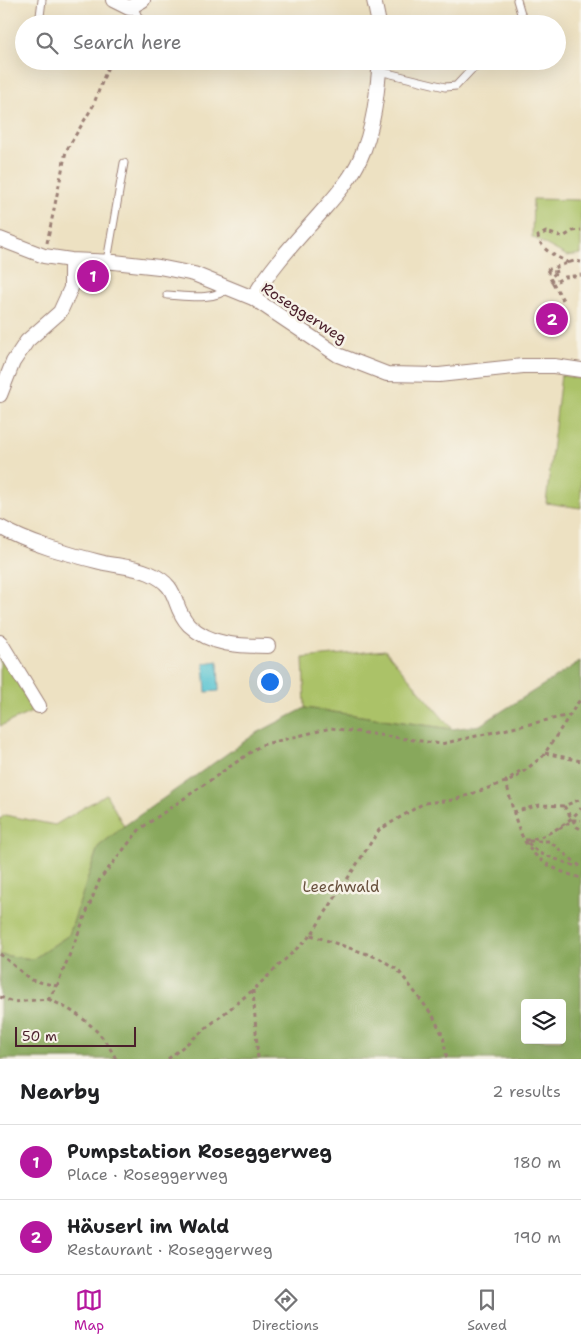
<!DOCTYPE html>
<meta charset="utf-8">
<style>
:root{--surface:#fff;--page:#f2f2f2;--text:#202124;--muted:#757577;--line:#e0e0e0;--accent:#b5179e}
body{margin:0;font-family:"Shantell Sans",sans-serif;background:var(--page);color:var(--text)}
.controls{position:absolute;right:15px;bottom:15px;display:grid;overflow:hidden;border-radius:5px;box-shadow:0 5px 20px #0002}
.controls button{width:45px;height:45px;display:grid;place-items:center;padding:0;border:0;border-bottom:1px solid var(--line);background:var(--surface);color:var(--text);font:25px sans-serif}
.scale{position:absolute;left:15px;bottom:12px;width:121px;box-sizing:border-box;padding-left:5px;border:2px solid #4a1f2b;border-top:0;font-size:14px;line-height:18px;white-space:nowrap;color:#4a1f2b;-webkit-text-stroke:4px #f7f3e8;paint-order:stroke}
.you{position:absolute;left:269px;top:681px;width:18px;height:18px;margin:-12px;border:4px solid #fff;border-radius:50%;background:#1a73e8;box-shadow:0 0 0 8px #1a73e833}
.badge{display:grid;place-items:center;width:32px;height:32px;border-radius:50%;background:var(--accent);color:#fff;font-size:16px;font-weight:700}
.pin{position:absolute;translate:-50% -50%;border:2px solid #fff;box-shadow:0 1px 5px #0006}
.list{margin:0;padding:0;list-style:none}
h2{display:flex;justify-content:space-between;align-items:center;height:65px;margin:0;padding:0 20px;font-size:21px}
h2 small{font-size:16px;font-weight:400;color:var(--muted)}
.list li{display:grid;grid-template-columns:32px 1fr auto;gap:15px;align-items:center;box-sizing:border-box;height:75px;padding:0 20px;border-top:1px solid var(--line)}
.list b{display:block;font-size:19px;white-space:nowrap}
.list p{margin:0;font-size:16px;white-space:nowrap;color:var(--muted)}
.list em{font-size:16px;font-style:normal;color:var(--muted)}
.icon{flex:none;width:28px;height:28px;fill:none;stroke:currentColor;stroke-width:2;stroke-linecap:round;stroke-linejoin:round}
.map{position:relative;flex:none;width:581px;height:1059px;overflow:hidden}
.search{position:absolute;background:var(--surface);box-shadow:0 5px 20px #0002;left:15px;right:15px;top:15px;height:55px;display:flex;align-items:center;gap:12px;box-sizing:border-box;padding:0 18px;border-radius:28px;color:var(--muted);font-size:19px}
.sheet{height:215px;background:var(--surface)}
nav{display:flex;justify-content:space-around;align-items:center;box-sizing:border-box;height:70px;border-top:1px solid var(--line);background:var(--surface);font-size:14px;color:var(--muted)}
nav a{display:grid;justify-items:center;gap:2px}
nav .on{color:var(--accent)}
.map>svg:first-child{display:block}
.green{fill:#abc267;stroke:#7a7049}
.forest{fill:#88a85c;stroke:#696444;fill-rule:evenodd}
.water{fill:#58c4d2;stroke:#51727e}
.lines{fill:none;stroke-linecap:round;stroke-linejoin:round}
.service-casing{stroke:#9c8076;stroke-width:9}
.minor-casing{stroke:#9c8076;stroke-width:16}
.path{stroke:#9c8076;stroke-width:3;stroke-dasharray:4 4;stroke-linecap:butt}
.service{stroke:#fff;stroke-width:7}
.minor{stroke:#fff;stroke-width:14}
.labels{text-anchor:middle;stroke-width:5;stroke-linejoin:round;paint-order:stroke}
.street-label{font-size:15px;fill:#4a1f2b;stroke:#f7f3e8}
.park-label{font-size:15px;fill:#67503d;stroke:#f7f3e8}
</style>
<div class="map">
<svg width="581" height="1059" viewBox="0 0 581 1059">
<rect width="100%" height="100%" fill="#f7f3e8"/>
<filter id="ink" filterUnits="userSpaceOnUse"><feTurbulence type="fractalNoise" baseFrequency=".02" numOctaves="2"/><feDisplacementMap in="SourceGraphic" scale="10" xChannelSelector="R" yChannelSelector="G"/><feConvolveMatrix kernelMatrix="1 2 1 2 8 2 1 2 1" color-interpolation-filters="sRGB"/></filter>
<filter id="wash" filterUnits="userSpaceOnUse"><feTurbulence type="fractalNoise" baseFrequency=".0096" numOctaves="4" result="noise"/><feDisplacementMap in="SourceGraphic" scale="20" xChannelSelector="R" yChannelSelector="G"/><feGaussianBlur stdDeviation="1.12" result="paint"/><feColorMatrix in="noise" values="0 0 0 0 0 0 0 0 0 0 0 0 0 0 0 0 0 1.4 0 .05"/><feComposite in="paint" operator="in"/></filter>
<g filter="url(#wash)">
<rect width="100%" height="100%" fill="#ede1c2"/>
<path class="green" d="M533 199 581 200V254L567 256 532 237Z
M561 375 581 379V508L546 503Z
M385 650 452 729 305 708 303 658Z
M0 653 34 711 0 726Z
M106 794 124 826 98 847 69 935 33 959 0 955V819L5 815 55 825Z"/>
<path class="forest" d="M581 661V1059H0V955L33 959 69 935 98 847 124 826 255 734 305 708 452 729 480 725ZM525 1003H562V1040H525Z"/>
<path class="water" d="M218 661 219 691 206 692 204 663Z"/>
</g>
<g filter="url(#ink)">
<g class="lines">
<g class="service-casing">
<path id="service" d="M517 0 524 24
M133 6 140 21 154 24
M39 24 42 0
M379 71 445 87 456 86 471 70 486 61
M107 261 124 163
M167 295C186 296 214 301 229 288"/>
</g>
<g class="minor-casing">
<path id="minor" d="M113 0 129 8 143 0
M374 0 379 24
M0 239 44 256 71 260 114 262 159 267 194 274 253 298 338 355 387 374 439 375 523 366H554L581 370
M253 298C272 265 300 237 325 208 338 193 352 177 360 159 374 129 377 93 380 61
M0 395 13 362 27 341 60 312 71 288V260
M0 527C31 545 69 554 104 563 119 566 135 567 149 573 182 587 170 605 189 625 211 646 240 646 268 646
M0 642 39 706"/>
</g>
<path class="path" d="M47 243 66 151 93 106 110 61
M569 263C556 256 541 251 538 236L546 232 563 237 573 231 581 230
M547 270 574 261 581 262
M547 270 549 273 558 271 550 278 553 283
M563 300 553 283 565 277 581 275
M545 753 581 761
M520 771 506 781C519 836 523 862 581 878
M564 806 577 827 581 829
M513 812 540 805 564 806 581 799
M559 829 573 820H581
M525 840C543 840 571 822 581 808
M529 841H549L581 867
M528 843 539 853 578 867
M311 935 379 958 398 970 433 1016 443 1036 447 1059
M0 954 31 980 57 986
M253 990 258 1059
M0 997 13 1002 48 999 57 986 100 879 140 829 261 745 331 728 441 744 570 715
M48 999C78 1012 101 1029 116 1059
M168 1059 253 990 311 935 379 830 424 803 454 800 514 779 543 756 581 698"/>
<use href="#service" class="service"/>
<use href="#minor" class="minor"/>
</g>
</g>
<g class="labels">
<g class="street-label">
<text transform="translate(304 313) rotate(33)" y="5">Roseggerweg</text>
</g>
<g class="park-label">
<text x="341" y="892">Leechwald</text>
</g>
</g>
</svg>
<div class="controls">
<button><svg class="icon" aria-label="layers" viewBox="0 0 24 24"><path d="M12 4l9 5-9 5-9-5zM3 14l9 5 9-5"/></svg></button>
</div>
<div class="scale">50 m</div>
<div class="you"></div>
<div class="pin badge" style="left:93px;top:276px">1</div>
<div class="pin badge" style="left:552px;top:319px">2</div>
<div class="search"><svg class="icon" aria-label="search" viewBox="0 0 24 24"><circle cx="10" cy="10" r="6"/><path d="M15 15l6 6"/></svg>Search here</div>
</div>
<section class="sheet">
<h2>Nearby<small>2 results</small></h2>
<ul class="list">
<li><span class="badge">1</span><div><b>Pumpstation Roseggerweg</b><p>Place · Roseggerweg</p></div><em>180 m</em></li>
<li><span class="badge">2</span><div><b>Häuserl im Wald</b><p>Restaurant · Roseggerweg</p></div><em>190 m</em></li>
</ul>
</section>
<nav>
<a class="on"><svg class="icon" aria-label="map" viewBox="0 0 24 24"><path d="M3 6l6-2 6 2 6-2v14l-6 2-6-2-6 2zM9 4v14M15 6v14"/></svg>Map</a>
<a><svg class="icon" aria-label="directions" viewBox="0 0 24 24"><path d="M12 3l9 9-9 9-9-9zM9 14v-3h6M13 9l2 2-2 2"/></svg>Directions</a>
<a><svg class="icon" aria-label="saved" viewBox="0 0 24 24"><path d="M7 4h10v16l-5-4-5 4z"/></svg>Saved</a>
</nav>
